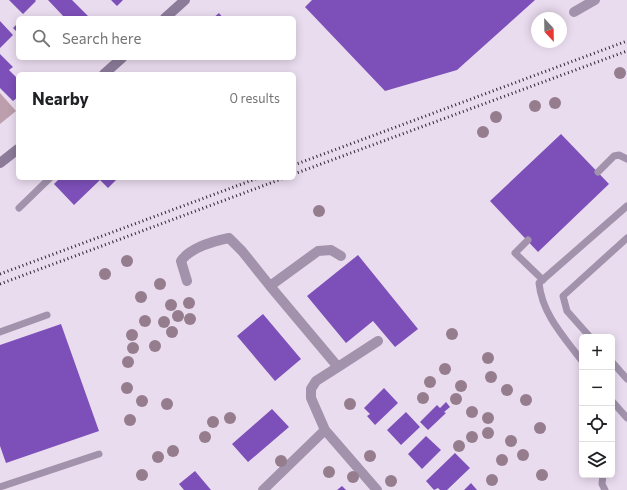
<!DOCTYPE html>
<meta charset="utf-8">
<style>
:root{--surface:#fff;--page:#f6f6f6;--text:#202124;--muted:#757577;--line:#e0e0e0}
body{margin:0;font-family:Commissioner,sans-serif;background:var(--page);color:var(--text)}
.controls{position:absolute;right:12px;bottom:12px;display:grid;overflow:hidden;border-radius:6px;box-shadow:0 2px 10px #0003}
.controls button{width:36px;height:36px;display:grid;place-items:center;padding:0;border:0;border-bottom:1px solid var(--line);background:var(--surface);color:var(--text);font:20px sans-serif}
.compass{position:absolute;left:531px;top:12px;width:36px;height:36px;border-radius:50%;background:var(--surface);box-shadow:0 2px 10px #0003;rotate:158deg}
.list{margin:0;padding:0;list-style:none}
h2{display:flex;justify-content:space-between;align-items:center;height:52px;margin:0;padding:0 16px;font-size:17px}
h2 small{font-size:13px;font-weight:400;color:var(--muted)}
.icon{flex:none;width:22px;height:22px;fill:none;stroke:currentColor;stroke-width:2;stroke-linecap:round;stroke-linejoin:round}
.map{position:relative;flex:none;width:627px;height:490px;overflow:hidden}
.search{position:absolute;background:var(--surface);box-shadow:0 2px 10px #0003;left:16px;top:16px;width:280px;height:44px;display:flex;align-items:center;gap:10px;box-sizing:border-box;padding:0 14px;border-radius:6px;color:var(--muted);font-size:15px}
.panel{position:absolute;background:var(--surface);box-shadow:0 2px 10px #0003;left:16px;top:72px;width:280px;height:108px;border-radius:6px}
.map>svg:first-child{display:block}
.green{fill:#bd9ead}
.building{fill:#7d50b9}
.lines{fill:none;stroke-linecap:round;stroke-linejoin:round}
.service{stroke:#a292ac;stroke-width:7}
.minor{stroke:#a292ac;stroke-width:10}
.secondary{stroke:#8c7b99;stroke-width:10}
.rail{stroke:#2e2834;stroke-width:3;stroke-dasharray:1 3;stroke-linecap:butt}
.tree{fill:#957d8e}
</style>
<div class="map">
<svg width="627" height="490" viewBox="0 0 627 490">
<rect width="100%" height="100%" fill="#eadcef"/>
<path class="green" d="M0 93 16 111 0 124Z"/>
<path class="building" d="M9 0H35L36 1 23 14Z
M48 0H72L88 16 86 18H65Z
M111 0H123L117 6Z
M312 0H535L457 70 385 91 305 7Z
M219 13 223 18H213Z
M0 21 13 35 0 48Z
M18 23V33L13 28Z
M0 54 13 67 9 70 18 79V97L13 101 0 88Z
M561 134 609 184 538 252 490 201Z
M60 178H118L108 188 100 180 74 205 54 184Z
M358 255 418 329 395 347 373 321 346 343 307 296Z
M263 314 301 359 275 381 237 336Z
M61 324 99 431 6 463 0 446V345Z
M384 388 398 403 375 425 367 416 370 414 364 408Z
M446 402 450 407 444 412 446 413 428 430 420 422 437 405 440 408Z
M272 409 289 427 248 462 232 444Z
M406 412 420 427 401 445 387 430Z
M426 436 441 450 422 469 408 454Z
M455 453 470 468 447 490H440L438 488 434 490 426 481Z
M195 471 211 490H184L179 484Z
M471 483 477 490H464Z
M342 486 346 490H337Z"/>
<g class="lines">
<path class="service" d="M598 172 614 156 619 155 627 159
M19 208 50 178
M528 240 515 253 543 280
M0 332 47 315
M590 337 567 311 563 296 627 238
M582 361C564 337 542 314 539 283L627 206
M612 362 627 379
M612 401 627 418
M603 475 602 484 605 490
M0 487 99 454"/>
<path class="minor" d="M574 12 595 0
M187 281 181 261C190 248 214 241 229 238L242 251 270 286 338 367 316 381 311 389V398L325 430
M270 286 318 251 331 250 341 256
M338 367 378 341
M263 490 325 430 377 490"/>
<path class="secondary" d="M165 18 185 0
M104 74 122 58
M0 163 18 149"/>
<path class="rail" d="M294 165 627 41
M294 174 627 51
M0 274 258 178
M0 284 284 178"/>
</g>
<g class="tree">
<circle cx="620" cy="73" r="6"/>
<circle cx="555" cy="103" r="6"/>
<circle cx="535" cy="106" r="6"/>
<circle cx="496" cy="117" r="6"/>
<circle cx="483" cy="132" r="6"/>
<circle cx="319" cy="211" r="6"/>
<circle cx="127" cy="261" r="6"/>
<circle cx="105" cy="274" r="6"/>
<circle cx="160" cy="284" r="6"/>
<circle cx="141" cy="297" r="6"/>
<circle cx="189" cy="303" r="6"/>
<circle cx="171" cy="305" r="6"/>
<circle cx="178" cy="316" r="6"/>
<circle cx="190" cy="319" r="6"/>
<circle cx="145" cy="321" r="6"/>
<circle cx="164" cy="322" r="6"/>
<circle cx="172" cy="332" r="6"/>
<circle cx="452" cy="334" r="6"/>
<circle cx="132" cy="335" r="6"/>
<circle cx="155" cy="346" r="6"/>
<circle cx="133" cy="348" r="6"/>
<circle cx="488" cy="358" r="6"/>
<circle cx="128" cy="362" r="6"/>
<circle cx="445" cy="369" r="6"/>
<circle cx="491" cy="377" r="6"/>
<circle cx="430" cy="382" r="6"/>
<circle cx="461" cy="386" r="6"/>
<circle cx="127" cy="388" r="6"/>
<circle cx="507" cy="390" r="6"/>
<circle cx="423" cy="398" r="6"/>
<circle cx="456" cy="399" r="6"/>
<circle cx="526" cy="400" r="6"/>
<circle cx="142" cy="401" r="6"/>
<circle cx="167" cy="404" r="6"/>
<circle cx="350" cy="404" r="6"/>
<circle cx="472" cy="412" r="6"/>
<circle cx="230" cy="418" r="6"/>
<circle cx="488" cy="418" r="6"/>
<circle cx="130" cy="420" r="6"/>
<circle cx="213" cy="422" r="6"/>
<circle cx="540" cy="428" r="6"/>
<circle cx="488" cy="433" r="6"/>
<circle cx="205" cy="437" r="6"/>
<circle cx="472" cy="437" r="6"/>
<circle cx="511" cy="441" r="6"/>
<circle cx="459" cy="446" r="6"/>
<circle cx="173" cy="451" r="6"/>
<circle cx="523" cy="455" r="6"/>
<circle cx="370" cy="456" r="6"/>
<circle cx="158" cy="457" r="6"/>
<circle cx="502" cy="460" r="6"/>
<circle cx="281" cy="461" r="6"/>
<circle cx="329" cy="472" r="6"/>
<circle cx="142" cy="475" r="6"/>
<circle cx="542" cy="475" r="6"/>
<circle cx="353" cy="477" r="6"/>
<circle cx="492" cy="480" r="6"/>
<circle cx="391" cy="481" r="6"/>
</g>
</svg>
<div class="controls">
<button>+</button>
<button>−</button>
<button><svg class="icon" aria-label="locate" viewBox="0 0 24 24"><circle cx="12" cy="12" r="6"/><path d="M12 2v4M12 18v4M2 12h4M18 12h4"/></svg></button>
<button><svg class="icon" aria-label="layers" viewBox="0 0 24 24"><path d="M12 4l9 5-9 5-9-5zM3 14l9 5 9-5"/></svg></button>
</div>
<svg class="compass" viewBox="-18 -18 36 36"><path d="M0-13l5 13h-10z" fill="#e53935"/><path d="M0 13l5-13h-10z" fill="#757577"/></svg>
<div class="search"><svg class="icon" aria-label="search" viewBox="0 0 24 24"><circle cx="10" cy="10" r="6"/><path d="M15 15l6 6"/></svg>Search here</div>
<section class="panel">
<h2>Nearby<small>0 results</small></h2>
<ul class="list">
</ul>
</section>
</div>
